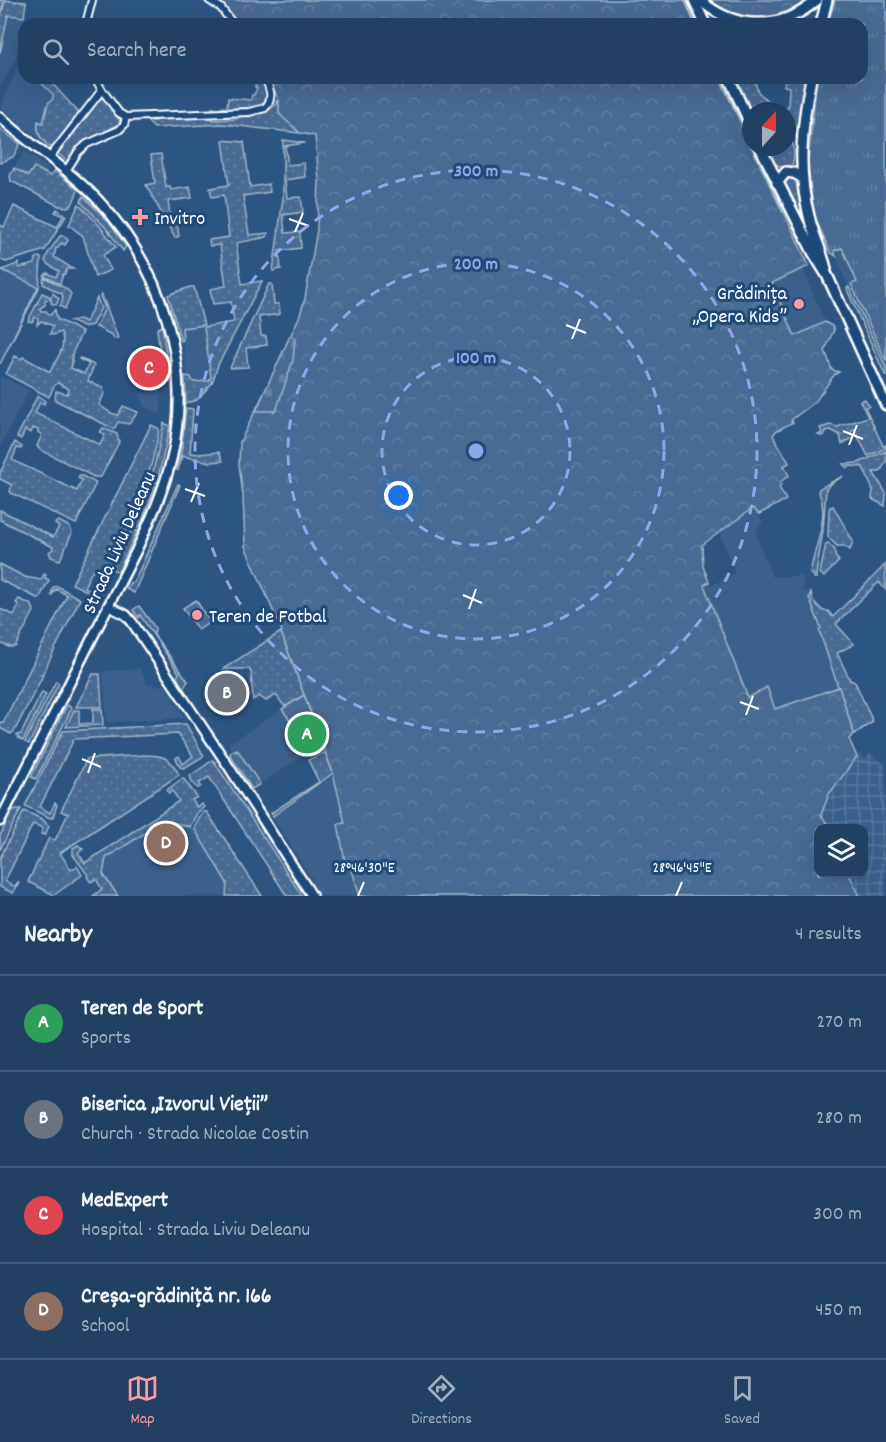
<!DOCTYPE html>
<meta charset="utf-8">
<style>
:root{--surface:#214062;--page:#2d4b6b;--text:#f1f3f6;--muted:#a2afbe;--line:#3e5977;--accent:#ff9aa2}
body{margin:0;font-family:Dekko,sans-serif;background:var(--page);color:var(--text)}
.controls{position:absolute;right:18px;bottom:18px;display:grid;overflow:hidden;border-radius:12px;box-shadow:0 6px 24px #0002}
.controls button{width:54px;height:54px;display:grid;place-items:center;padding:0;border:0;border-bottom:2px solid var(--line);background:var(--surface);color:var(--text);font:30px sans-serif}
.compass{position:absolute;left:742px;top:102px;width:54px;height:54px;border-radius:50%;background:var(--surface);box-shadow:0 6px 24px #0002;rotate:21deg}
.you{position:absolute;left:399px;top:496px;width:21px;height:21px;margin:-15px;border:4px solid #fff;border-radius:50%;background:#1a73e8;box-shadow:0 0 0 9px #1a73e833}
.badge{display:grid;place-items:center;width:39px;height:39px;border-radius:50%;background:var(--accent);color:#fff;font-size:20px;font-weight:700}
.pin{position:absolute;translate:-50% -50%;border:3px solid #fff;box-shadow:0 2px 6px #0006}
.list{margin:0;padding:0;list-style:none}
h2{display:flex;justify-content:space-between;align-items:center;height:78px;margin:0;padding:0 24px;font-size:26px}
h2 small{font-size:20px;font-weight:400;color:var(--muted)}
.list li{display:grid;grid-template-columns:39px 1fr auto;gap:18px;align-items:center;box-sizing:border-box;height:96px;padding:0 24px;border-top:2px solid var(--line)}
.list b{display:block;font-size:22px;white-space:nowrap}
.list p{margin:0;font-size:20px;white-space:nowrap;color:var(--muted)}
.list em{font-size:20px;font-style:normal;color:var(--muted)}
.icon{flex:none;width:33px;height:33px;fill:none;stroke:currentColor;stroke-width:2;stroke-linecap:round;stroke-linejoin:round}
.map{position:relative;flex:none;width:886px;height:896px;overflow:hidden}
.search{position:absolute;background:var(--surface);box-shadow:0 6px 24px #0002;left:18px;right:18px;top:18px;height:66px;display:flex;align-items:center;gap:15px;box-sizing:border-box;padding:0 21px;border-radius:18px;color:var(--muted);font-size:22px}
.sheet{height:462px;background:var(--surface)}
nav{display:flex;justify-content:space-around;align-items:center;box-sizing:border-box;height:84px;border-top:2px solid var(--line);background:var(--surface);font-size:16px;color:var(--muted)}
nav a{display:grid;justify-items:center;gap:3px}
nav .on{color:var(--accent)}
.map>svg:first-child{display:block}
.built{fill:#3b618b}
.industrial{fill:url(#industrial-grid)}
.grass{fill:url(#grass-dots);stroke:#a4b5c8;stroke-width:1.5}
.forest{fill:url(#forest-crowns);stroke:#a4b5c8;stroke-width:1.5}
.cemetery{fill:url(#cemetery-stones);stroke:#a4b5c8;stroke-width:1.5}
.park{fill:url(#park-tufts);stroke:#a4b5c8;stroke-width:1.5}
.pitch{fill:#486b92;stroke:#a4b5c8;stroke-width:1.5}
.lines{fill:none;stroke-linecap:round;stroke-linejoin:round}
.stream{stroke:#acbcce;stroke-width:2}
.minor-casing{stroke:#fff;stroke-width:10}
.secondary-casing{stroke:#fff;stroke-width:13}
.primary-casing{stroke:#fff;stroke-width:14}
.trunk-casing{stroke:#fff;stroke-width:14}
.minor{stroke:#1f4a7a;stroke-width:6}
.secondary{stroke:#1f4a7a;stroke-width:8}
.primary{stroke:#1f4a7a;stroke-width:9}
.trunk{stroke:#1f4a7a;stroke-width:9}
.ticks{fill:none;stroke:#fff;stroke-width:2}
.ring{fill:none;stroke:#8ea6ec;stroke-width:3;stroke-dasharray:10 8}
.poi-dot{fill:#ff9aa2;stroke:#1f4a7a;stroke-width:2}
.labels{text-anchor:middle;stroke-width:6;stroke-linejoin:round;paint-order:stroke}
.poi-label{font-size:20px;fill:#fff;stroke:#1f4a7a;text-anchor:start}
.street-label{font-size:20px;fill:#fff;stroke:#1f4a7a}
.ticks-label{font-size:15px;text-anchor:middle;fill:#fff;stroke:#1f4a7a;stroke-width:6;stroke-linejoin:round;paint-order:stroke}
.centre{fill:#8ea6ec;stroke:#1f4a7a;stroke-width:3}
.ring-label{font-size:18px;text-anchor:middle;font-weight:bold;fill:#8ea6ec;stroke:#1f4a7a;stroke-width:6;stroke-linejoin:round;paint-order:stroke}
</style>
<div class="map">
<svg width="886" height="896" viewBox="0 0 886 896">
<defs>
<pattern id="industrial-grid" width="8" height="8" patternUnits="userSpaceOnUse" patternTransform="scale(1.5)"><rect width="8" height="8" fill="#3b618b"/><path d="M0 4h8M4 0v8" fill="none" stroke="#58799c"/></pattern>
<pattern id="grass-dots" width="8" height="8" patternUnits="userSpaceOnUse" patternTransform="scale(1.5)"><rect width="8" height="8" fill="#486b92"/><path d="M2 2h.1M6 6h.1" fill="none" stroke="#6381a2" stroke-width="1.8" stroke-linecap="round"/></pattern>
<pattern id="forest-crowns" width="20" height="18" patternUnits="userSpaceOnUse" patternTransform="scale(1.5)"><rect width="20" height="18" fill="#486b92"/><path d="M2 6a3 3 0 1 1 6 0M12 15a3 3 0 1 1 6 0" fill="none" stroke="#6381a2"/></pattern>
<pattern id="cemetery-stones" width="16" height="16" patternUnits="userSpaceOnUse" patternTransform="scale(1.5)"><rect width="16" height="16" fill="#486b92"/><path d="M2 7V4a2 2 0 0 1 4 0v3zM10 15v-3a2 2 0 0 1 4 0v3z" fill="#6381a2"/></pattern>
<pattern id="park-tufts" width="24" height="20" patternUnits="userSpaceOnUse" patternTransform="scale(1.5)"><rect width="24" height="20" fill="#486b92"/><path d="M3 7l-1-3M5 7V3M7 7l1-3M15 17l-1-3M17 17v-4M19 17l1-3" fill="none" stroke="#6381a2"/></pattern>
</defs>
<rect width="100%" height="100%" fill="#2c5582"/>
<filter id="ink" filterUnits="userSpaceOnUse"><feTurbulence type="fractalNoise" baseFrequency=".0167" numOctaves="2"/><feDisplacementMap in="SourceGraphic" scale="12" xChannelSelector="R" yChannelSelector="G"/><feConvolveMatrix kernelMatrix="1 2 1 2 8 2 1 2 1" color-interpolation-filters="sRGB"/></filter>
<g filter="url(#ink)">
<path class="built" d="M8 14 24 17 16 59 0 86V53Z
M18 65H24V78H36L53 94V99L48 103 43 123 38 122 41 140 0 109Z
M24 151 49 169 46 173 28 176 14 168Z
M842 248 857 282 848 286 833 251Z
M0 269 38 287 0 362Z
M803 269 825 322 795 337 772 283Z
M204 325 212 383 188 384 181 328Z
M0 376 29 390 0 447Z
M155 391 161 392V414L143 406 140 393Z
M753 508 763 522 757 529V537L772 577 803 576V591L812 592 809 597 821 629 819 630 839 687 775 710 748 698 704 585 709 582 711 586 735 573 720 535 722 532Z
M138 666 146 679V683L160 686 164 684 185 718 107 722 103 671 138 669Z
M304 695 322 745 307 753 254 788 231 752 232 751 228 744Z
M333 773 346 823 338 825 345 862 350 864 360 896H320L311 881 313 880 272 817Z
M165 820 194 828 227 883 226 896H118L103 874 106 858Z"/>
<path class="industrial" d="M861 753 866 758 870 754 886 765V896H860L849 874H864V828H830L821 815 829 794Z"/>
<path class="grass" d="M0 0 26 2 24 17 8 15 0 53Z
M36 78H47L80 114 52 149C42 141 36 135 38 121L43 123 48 103 53 99V94Z
M257 78H262L268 91 267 100 259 107 211 110 212 108 227 107 228 98 251 100 252 95H254L257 88 255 87Z
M739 78H754L758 92 771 103 773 111H752L737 80Z
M785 78H806L798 140 787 122V111H783L784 108H788L789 87 784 86Z
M103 98 107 100 121 123 80 145 67 161 56 152 100 99Z
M278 100 280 114H341L298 131 300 133 222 124 154 128 144 118H147L148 121H155V118L209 115 213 120 237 119 243 114 263 113 276 105Z
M787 134C795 143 795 156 792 166 775 170 771 160 764 147H787Z
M223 140 244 142 250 187 269 184 270 192 243 196 249 235 268 233 267 237 236 243 242 284 262 281 218 365 212 383 197 400 186 403 185 376 191 377 193 382 209 381 211 377 204 327 234 322 231 302 213 304 210 289 226 286 220 245 210 246 209 240 229 237 224 195 212 197 210 188 229 185Z
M283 140 305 143 285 146 288 165 304 163 305 177 285 180 287 198 301 197 303 212 283 215 285 233 300 232 301 248 279 251 281 269 273 271 283 198Z
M161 154 166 187H170L171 190 190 187 192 198 168 201 171 223H177L179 236 175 238 146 185 155 183 151 155Z
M34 167 50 176 55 171 78 190 72 205 67 207 59 206 11 181 10 176 14 168 28 176Z
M791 176 796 177 798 195 801 198 803 210 795 213 783 180 786 177Z
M83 196 108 221 126 246 123 251 106 228 81 202Z
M79 204 99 225 116 247 103 255 111 270 95 277 83 236 69 225Z
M14 206 57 227 63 216 55 212 57 209 66 216 45 250 6 262 0 259V225L4 227Z
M60 236H64L68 240 65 245 61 243 58 248H56L54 257 73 269H67L65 274H63L60 284 44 276 47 273 56 277 59 271 47 264 45 261 48 253Z
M39 257 41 258 39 288 0 364 38 287 2 270 19 263V268L35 264 36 258Z
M44 277 67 289 71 294 65 309 60 306 63 299 62 294 43 284Z
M269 284H272L274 304H279L280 314 259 317 261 336H266L267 345 246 348 248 367 230 368Z
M190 287H194L204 325 182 328 183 340 181 341 168 295Z
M849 287 886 367V377L848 292 847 288Z
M42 293 51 297 53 293 59 299 56 305 51 303V299L45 300V305L40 308 41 311H46L50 315 55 310 57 319 82 332 72 354V363L71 368 84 374 89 364 79 359 80 358 94 365 88 381 103 388 104 394 99 405 111 413 118 415 123 406 138 412 129 424 118 422 114 429 55 400 56 391 67 394 69 389 58 383 54 386 49 397 6 374 15 356 21 359 23 357 50 372C57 358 67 347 61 332L53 335 50 334 53 326 41 321 37 325 38 319 35 317 32 322 28 321Z
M102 295 118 338 114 339 112 335 96 327 105 308 100 296Z
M97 298 101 308 92 325 83 327 70 321 79 319 86 322Z
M162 326 170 382 164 383 157 329Z
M38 395 45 401 44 404 40 402 35 413 100 445 105 435 100 432 103 428 117 434 119 442 101 477H94L39 449 37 446 42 435 38 432V430L33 428 31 433 25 430 21 439 17 437Z
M865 399 869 406 865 407 883 446 886 445V448L868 456 854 429 851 432 853 438 842 444 840 435 831 430 826 431 825 435 821 436 818 435 822 433 820 428 830 425 837 427 868 417 860 401Z
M186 408 193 409 190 453 199 454 219 452 223 461 210 462 182 456 178 470H176L181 453Z
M164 423 170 426 157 483 151 481Z
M151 425 158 428 159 430C151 481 128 529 105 575L93 569 84 587 94 592 93 594 72 584Z
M15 442 22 447 21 449 17 448 12 460 77 491 82 480 78 478 80 475 96 483 76 524 11 493 10 491 12 485 0 479V473Z
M886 451V462L880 472H873L886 493 885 506 872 499 873 490 863 467 851 466 847 468 843 464 858 463Z
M843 476 829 485 826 489 823 531 816 574 817 578H814V575L810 574C814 548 831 515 818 491L820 488Z
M150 484 156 486 139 528 133 526Z
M178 484 180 485 134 593 126 589 130 583 134 582Z
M833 506 853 541 850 550 844 546H837L828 537 829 510 830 507Z
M0 510 53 537 59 527 55 524 56 522 59 521 70 527 72 533 60 560 51 557 49 552 53 549V547L0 520Z
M132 529 137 531 118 572 112 569Z
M828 543 835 550V556L839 561 824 577 820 573 826 544Z
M0 564 25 577 41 580 44 574 46 575 45 578 49 580 39 599 0 580Z
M885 565 886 590 879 582 836 624 854 644 837 653 850 680 855 682 873 722 854 734 819 630 821 628 809 598 811 593 813 601 823 611H828L833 617Z
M57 586 80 599 43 673 41 674 43 675 15 730 11 734 0 728V722L3 723 67 595 56 589 51 596 53 587Z
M19 599 32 605 34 611 15 647H9L0 643V609L14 615 19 605 16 603Z
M139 606 155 628 154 635 188 681 184 687H182L177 677 179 673 140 615 139 618 133 610Z
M281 632 304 695 285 707 276 695 266 701 259 696 253 700 251 672 249 669H223Z
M93 674H100L102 707H76Z
M56 681 59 683 29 744 25 742Z
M42 692 46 694 23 741 18 738 17 735 21 734Z
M67 705 72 708 36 779 31 777Z
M93 709H102L103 725 66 727 74 710H79V724L93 723Z
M186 724 204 756 184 768 180 767 176 758 179 756 183 764 193 756 178 734 74 739 40 807 50 813 55 803 57 805 53 817 50 818 25 806 63 731Z
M237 749 260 784 252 789 230 755 231 752Z
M325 752 333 773 273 816 271 813 319 782 308 760Z
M144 755C162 755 171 757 179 775L60 853 71 870 77 866 82 875 54 895 28 882 49 838 55 840 68 814 61 811 87 759Z
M213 760 214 761 302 896H287L209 777 199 783 201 786 198 788 193 784 190 776Z
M183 778 197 797 192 800 197 807 202 804 204 807 197 813 190 827 165 820 106 858 103 874 118 896H93L102 889 96 879 91 882 87 877 88 875 73 855V848L78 845 83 849 78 853 85 863 179 801 172 790 169 793 167 790Z
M16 809H21L0 850V836L12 811Z
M24 811 42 819 49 826 45 835 41 834 43 828 33 824 5 881 15 887 18 882 19 883 13 893 0 887V858Z
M203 812H207L262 896H226L227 883 194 828Z"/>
<path class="forest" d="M215 0H686L697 24H235L227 12Z
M707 0H809C776 28 741 24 707 0Z
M269 78H722L751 141V147H754L809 266 772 283 795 336 825 322 832 326 834 330 825 350 832 370 839 372 834 375 815 402 791 420 793 422 776 431 773 435 789 463 784 466 789 476 780 482 781 485 779 487 786 500 759 514 753 508 702 545 703 566 709 582 704 585 748 698 767 687 775 709 839 687 854 734 849 739 857 757 829 794 821 815 830 828H818V874H849L860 896H360L350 864 345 862 338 824 345 823 333 773 281 632 282 631 245 546 243 496 239 464 240 442 267 387 300 315 305 298 317 230 319 180 315 136 300 133 279 114V101Z"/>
<path class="cemetery" d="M290 336 295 338 293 360 276 411H256Z"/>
<path class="park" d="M835 0H886V361L851 284 857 282 842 248 834 251 836 256 830 252 814 215 810 185 808 162 817 78H862V24H828Z
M0 129 20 144 13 157 0 163Z"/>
<path class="pitch" d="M196 600 210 622 198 630 183 608Z
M304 695 322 745 304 755 298 747 302 744 289 724 291 722 282 709Z"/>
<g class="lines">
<path class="stream" d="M685 0 695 24
M0 18 5 0
M720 78 751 144
M752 147 783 212"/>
<g class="minor-casing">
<path id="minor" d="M209 0 221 8 233 24
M86 24 92 0
M102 90 119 113 126 117 249 112 265 108C274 98 270 89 265 78
M49 158 102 90 95 78
M66 171 78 152 87 144 119 130 124 125 126 117"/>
</g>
<g class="secondary-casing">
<path id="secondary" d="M0 117C31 146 69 169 98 200 162 268 193 365 172 457 164 490 150 521 136 551L0 821
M108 606 126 615 132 622 229 767 312 896"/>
</g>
<g class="primary-casing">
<path id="primary" d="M694 0 705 24
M821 24 827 0
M729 78 751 126
M811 78C802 124 797 171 809 216 813 235 822 251 826 269
M760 147 814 254 827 275 886 405
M777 183 786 172 794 173 803 178"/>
</g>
<g class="trunk-casing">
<path id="trunk" d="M700 0C735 31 782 31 817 0"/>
</g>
<use href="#minor" class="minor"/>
<use href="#secondary" class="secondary"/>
<use href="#primary" class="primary"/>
<use href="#trunk" class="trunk"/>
</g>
</g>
<path class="ticks" d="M289 219 309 226M295 232 303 213M566 325 586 333M572 339 580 319M843 431 863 439M849 445 857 425M185 489 205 496M191 502 199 483M463 595 482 603M469 609 476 589M740 702 759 709M746 715 753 696M82 759 101 767M88 773 95 753M358 896 364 882M676 896 682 882"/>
<g class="ring">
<circle cx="476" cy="451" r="94"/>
<circle cx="476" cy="451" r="188"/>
<circle cx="476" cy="451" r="281"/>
</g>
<g class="poi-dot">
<path d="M137 208h6v6h6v6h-6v6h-6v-6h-6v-6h6z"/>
<circle cx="799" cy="304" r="6"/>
<circle cx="197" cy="615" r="6"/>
</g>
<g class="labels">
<g class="poi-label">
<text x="154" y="224">Invitro</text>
<text x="787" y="299" text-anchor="end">Grădinița<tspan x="787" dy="23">„Opera Kids”</tspan></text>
<text x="209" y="622">Teren de Fotbal</text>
</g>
<g class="street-label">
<text transform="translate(118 542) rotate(-66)" y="7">Strada Liviu Deleanu</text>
</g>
</g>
<g class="ticks-label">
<text x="364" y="872">28°46'30"E</text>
<text x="682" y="872">28°46'45"E</text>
</g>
<circle cx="476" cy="451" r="9" class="centre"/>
<g class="ring-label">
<text x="476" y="176">300 m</text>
<text x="476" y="269">200 m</text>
<text x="476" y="363">100 m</text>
</g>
</svg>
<div class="controls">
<button><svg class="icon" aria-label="layers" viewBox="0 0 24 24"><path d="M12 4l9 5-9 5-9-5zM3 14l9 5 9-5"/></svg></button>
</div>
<svg class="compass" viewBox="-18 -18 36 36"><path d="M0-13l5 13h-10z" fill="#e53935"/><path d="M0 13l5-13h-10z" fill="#a2afbe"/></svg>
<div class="you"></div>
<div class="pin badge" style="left:307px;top:734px;background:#2e9e5b">A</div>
<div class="pin badge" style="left:227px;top:693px;background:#6b7280">B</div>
<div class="pin badge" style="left:149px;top:368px;background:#e0444e">C</div>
<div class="pin badge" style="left:166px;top:843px;background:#8d6e63">D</div>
<div class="search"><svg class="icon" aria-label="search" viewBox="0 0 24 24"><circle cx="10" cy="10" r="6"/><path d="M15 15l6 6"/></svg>Search here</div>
</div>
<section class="sheet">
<h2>Nearby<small>4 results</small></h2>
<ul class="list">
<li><span class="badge" style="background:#2e9e5b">A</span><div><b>Teren de Sport</b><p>Sports</p></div><em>270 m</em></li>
<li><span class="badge" style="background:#6b7280">B</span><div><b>Biserica „Izvorul Vieții”</b><p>Church · Strada Nicolae Costin</p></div><em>280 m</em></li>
<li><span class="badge" style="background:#e0444e">C</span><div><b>MedExpert</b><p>Hospital · Strada Liviu Deleanu</p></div><em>300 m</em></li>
<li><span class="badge" style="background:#8d6e63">D</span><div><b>Creșa-grădiniță nr. 166</b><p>School</p></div><em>450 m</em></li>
</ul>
</section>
<nav>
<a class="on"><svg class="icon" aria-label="map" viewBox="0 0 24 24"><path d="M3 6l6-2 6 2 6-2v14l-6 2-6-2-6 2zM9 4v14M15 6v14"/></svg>Map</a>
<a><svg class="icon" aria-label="directions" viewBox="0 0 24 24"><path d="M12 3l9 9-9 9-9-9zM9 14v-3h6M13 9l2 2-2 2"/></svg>Directions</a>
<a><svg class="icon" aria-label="saved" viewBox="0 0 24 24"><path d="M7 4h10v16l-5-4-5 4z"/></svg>Saved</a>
</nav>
